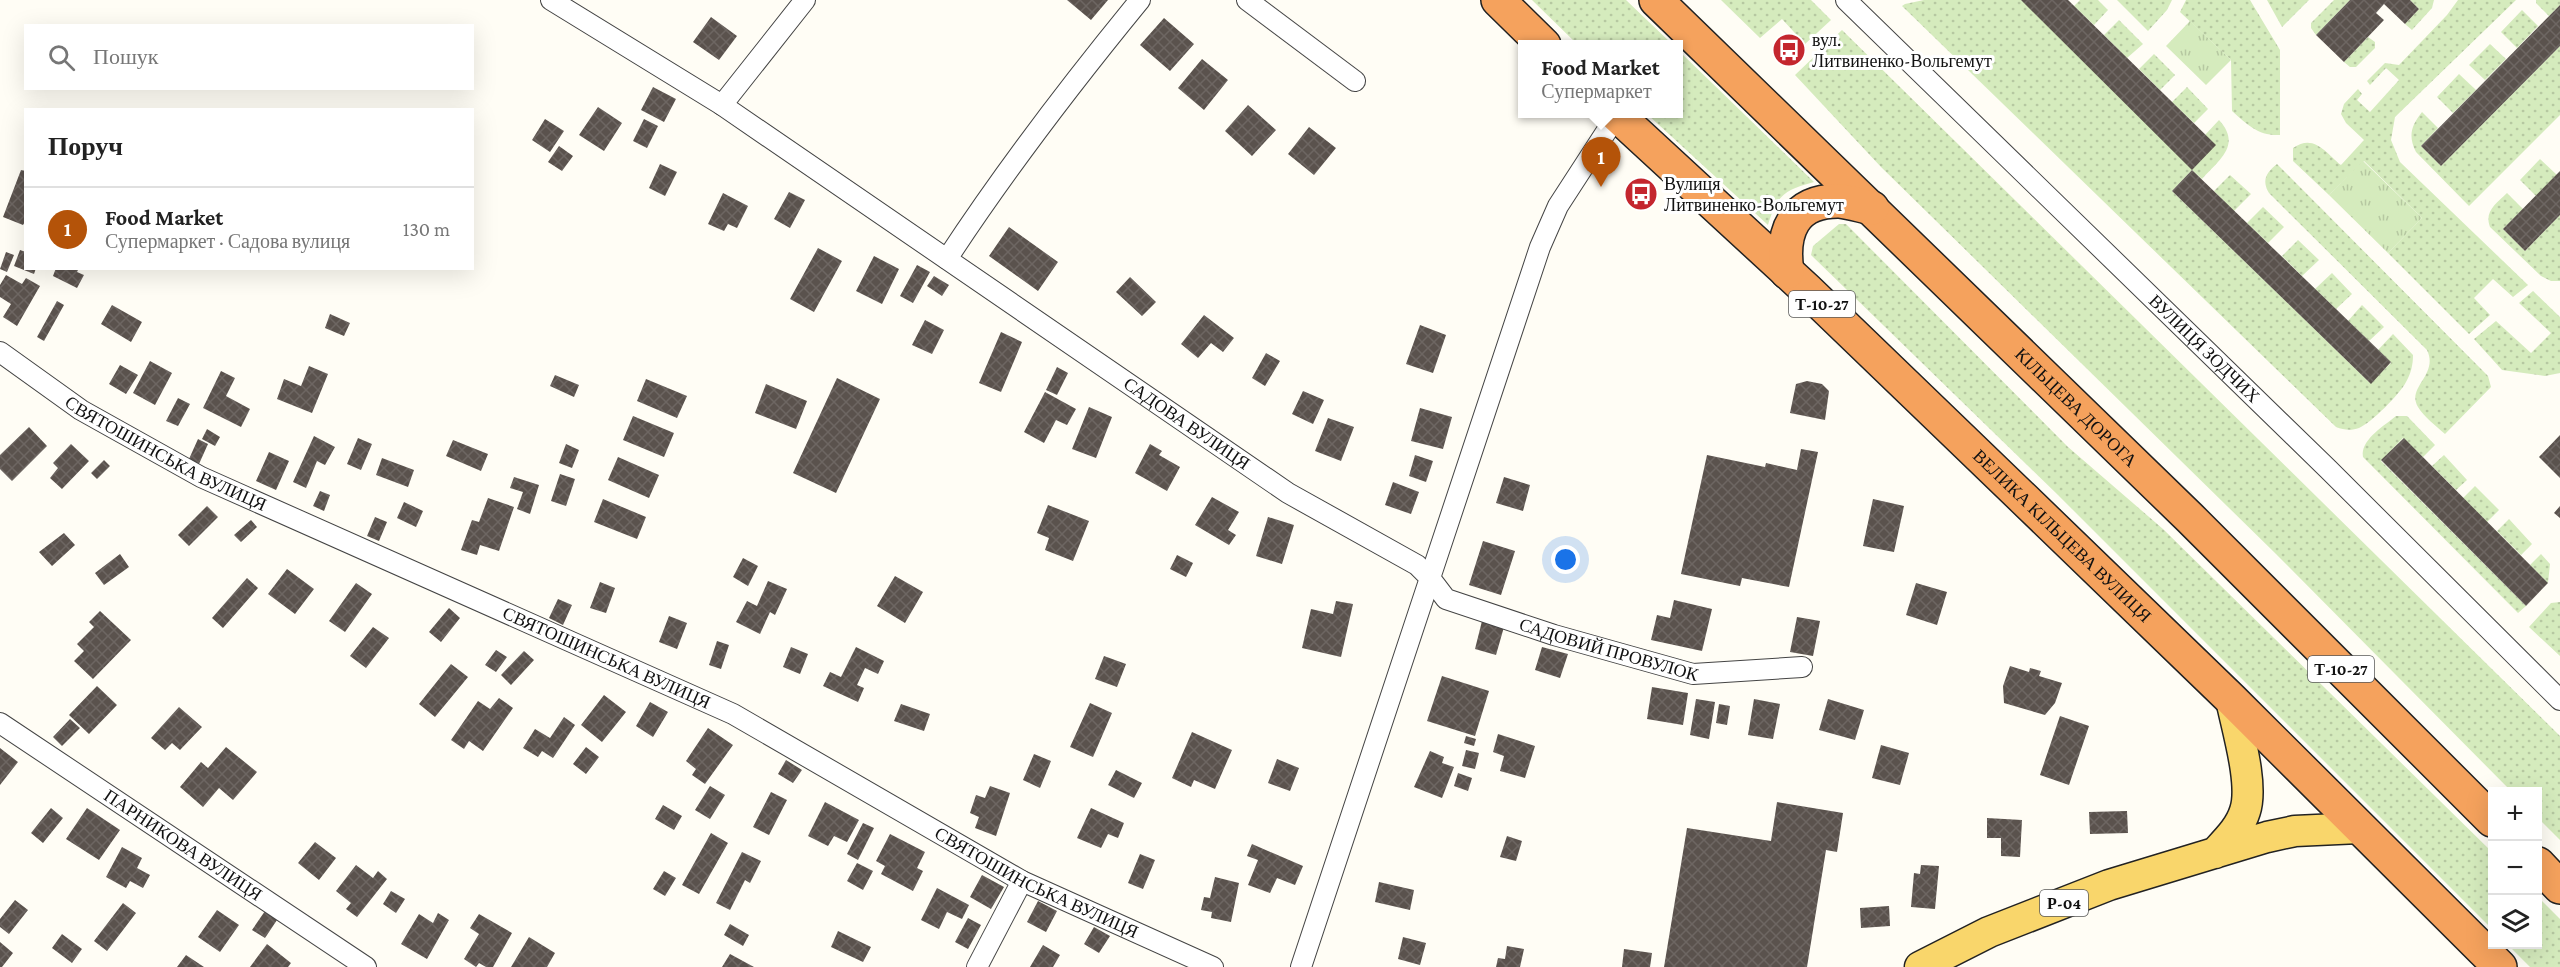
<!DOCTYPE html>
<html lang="uk">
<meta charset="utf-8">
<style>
:root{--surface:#fff;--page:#f2f2f2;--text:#222;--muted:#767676;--line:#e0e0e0;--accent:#b45309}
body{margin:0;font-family:"Crimson Pro",serif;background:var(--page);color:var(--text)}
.controls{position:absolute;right:18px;bottom:18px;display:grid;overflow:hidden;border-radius:0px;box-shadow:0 6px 24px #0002}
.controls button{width:54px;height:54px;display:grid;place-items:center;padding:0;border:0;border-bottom:2px solid var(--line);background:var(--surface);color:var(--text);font:30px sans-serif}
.you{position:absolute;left:1566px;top:560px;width:21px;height:21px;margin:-15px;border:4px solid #fff;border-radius:50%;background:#1a73e8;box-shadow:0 0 0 9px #1a73e833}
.badge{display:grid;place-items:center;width:39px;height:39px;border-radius:50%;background:var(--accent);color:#fff;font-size:20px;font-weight:700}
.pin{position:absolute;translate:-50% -50px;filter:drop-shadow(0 2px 3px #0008)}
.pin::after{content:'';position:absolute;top:32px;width:21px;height:18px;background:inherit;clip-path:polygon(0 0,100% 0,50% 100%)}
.popup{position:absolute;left:1518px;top:40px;width:165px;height:78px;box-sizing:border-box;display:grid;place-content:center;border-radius:0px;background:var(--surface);filter:drop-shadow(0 2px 4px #0005);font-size:20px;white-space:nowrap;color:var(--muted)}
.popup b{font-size:22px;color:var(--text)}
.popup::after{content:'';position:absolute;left:50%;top:100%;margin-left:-12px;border:12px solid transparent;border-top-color:var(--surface)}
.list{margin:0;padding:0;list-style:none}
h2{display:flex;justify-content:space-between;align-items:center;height:78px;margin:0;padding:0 24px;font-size:26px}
h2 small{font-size:20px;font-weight:400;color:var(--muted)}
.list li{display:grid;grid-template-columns:39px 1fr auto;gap:18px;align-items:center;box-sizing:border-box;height:84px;padding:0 24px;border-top:2px solid var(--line)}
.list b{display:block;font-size:22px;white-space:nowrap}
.list p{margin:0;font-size:20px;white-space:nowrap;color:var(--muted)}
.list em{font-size:20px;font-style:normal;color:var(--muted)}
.icon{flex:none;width:33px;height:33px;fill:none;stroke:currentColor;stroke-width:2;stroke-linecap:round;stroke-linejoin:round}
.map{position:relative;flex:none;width:2560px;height:967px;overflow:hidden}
.search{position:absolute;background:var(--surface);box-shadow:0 6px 24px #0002;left:24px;top:24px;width:450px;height:66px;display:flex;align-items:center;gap:15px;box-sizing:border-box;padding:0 21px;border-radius:0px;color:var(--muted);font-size:22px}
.panel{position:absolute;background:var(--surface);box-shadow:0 6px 24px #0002;left:24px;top:108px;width:450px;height:162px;border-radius:0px}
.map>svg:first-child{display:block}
.grass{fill:url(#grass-dots)}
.park{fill:url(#park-tufts)}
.building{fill:url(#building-cross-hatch)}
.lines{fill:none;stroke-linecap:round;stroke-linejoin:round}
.street-casing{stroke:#444;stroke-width:22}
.primary-casing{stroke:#222;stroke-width:33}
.highway-casing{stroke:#222;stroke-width:36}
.street{stroke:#fff;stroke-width:20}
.primary{stroke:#f9d66b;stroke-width:30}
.highway{stroke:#f5a25d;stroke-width:33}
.labels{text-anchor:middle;stroke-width:6;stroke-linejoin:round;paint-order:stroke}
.shield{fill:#fff;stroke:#585858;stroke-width:1.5}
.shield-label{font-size:16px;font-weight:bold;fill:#111}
.poi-label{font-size:18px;fill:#111;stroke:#fff;text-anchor:start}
.street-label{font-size:18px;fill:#111;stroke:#fff}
</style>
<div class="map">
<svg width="2560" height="967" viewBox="0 0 2560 967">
<defs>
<pattern id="grass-dots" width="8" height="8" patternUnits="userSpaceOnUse" patternTransform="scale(1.5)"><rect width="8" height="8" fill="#d5ebbd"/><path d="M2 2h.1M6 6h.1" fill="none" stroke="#b6c8a1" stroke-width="1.8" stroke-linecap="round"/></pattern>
<pattern id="park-tufts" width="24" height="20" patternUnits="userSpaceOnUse" patternTransform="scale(1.5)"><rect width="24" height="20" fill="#d5ebbd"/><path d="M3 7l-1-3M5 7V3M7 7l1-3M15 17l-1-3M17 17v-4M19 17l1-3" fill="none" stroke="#b6c8a1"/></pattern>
<pattern id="building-cross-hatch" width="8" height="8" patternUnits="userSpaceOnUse" patternTransform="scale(1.5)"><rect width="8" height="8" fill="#5a524d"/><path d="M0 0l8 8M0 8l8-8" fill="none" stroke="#6d6662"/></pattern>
</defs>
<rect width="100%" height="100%" fill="#fffdf5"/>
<path class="grass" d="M1532 0H1626L1672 44H1577Z
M1721 0H1811L1831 20 1805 44 1782 19 1760 38Z
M1924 0H2021L2205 135 2219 120C2242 145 2219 160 2202 179L2192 170 2172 191 2370 383 2391 363 2378 350 2393 334 2413 355C2413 365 2411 373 2406 382 2400 394 2371 423 2359 428 2351 431 2344 430 2336 427L1902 6 1905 4Z
M2080 0H2098L2108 10 2094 25 2074 6Z
M2117 0H2172L2167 10 2148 31Z
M2186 0H2250L2280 50V135C2258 136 2248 125 2232 111L2231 60 2180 12Z
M2267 0H2309L2282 27Z
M2334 0H2350L2316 35 2311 28V23Z
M2410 0H2434L2432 8 2412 30 2405 24 2419 9Z
M2458 0H2516L2395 117 2391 140 2400 162 2528 285 2513 297 2493 279 2474 298 2490 315 2469 334 2388 253 2422 218 2364 161 2329 195 2293 161V148C2314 133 2326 153 2341 165L2364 140 2346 123 2341 114 2344 104 2358 89 2362 94 2357 100 2370 112 2399 80 2386 68 2370 85 2367 81 2385 63 2399 65 2447 15Z
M2536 0H2560V5L2549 16 2536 3Z
M2522 10 2538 26 2517 48 2501 32Z
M2119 20 2143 44 2127 58 2104 35Z
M1842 30 2560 736V840L2538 818V792L2511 791 2276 554 1881 167 1795 75Z
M2368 37 2375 42V48L2356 67H2350L2344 62Z
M2490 44 2506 59 2485 80 2469 65Z
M2560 46V115L2469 206 2416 152C2408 136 2411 126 2422 112L2438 128 2421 146 2441 166Z
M1679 51 1814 182C1784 190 1777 195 1768 225L1647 114H1679Z
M2154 54 2175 75 2160 90 2139 69Z
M2459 74 2476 90 2453 113 2437 97Z
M2187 87 2208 109 2194 123 2172 102Z
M2540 159 2557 175 2536 196 2520 180Z
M2277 164 2488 376 2491 387 2445 434C2436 426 2424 417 2418 407 2406 387 2439 375 2427 350L2269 193C2261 180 2267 172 2277 164Z
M2230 175 2251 194 2234 211 2214 191Z
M2507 193 2523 209 2503 229 2525 251 2560 215V281H2551L2541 276 2490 227C2484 211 2496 204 2507 193Z
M2263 207 2284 227 2268 243 2247 223Z
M1839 224H1846L2068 447 2163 529 2492 852V929L2058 495 1811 255 1813 246Z
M2298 240 2319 260 2302 276 2282 256Z
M2332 273 2352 294 2336 309 2315 289Z
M2533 291 2560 317V373L2545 376 2502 370 2474 339 2496 321 2531 353 2551 333 2519 303Z
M2362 305 2384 327 2369 341 2348 321Z
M2396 416H2407L2435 445 2423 457 2403 438 2381 461 2526 606 2518 613 2363 457C2360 440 2384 426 2396 416Z
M2444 455 2467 480 2456 490 2432 466Z
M2475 486 2499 510 2487 522 2463 498Z
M2509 519 2532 544 2521 555 2497 531Z
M2541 554 2550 564 2548 583 2530 565Z
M2560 602V656L2529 627 2551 603Z
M2538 897 2560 919V967H2530L2508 945 2538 944Z"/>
<path class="park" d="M2190 21 2231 60 2206 85 2166 46Z
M2363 161 2422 218 2388 253 2329 195Z"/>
<path class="building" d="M1067 0H1108L1091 20Z
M2021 0H2068L2216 145 2192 170Z
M2350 0H2410L2419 9 2405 24 2384 4 2376 13 2384 20 2344 62 2316 35Z
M2560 5V46L2441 166 2421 146Z
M711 17 737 36 719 60 693 42Z
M1164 18 1194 44 1170 71 1140 45Z
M1202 59 1228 80 1204 110 1178 88Z
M653 87 676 99 664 122 641 110Z
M1248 105 1276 130 1252 156 1225 131Z
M598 107 622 123 604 151 579 135Z
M545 119 564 131 550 152 532 140Z
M644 119 658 126 647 148 633 141Z
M1309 127 1336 148 1314 175 1288 154Z
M559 146 573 156 562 171 548 162Z
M660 164 677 172 665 196 649 188Z
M21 170 26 171V220L23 225 3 217Z
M2192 170 2391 362 2371 384 2172 191Z
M2560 171V215L2525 251 2503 229Z
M789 192 805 200 790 228 774 219Z
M723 193 748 206 737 228 728 224 724 231 708 224Z
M1009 227 1058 262 1038 291 989 256Z
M818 248 842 261 814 312 790 299Z
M20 250 26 252V268H36L34 274 14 266Z
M6 252 14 255 7 272 0 269Z
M874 256 899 269 882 304 856 291Z
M917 265 930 272 913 303 900 296Z
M56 268H79L77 272 84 275 77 288 53 276Z
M6 275 22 284 26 278 40 286 17 326 3 317 11 304 0 297V285Z
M934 276 949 285 942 296 927 286Z
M1130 277 1156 302 1142 316 1116 292Z
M57 301 64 305 44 341 37 337Z
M112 305 142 322 131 342 101 324Z
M330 314 350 323 344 336 325 328Z
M1204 315 1234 338 1223 352 1211 343 1198 358 1181 344Z
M925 320 944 330 932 354 912 345Z
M1420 325 1446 335 1433 373 1406 364Z
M1001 332 1022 342 1001 392 979 383Z
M1266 353 1280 361 1265 386 1252 378Z
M150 361 172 373 155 405 133 393Z
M120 365 138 375 126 394 109 384Z
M309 366 328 374 312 413 277 399 284 379 301 386Z
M1057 367 1068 373 1057 395 1046 390Z
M221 371 235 378 226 396 250 409 241 427 203 408Z
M555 375 579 385 574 397 550 386Z
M837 378 880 399 836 493 793 473Z
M646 379 687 396 677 418 637 401Z
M1807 381 1822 384 1829 391 1825 420 1790 413 1796 384Z
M766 384 807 401 796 429 755 413Z
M1303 391 1324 400 1313 424 1292 414Z
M1045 392 1076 409 1067 425 1056 420 1044 443 1024 432Z
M178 398 190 404 178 426 166 421Z
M1089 407 1112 417 1096 458 1072 449Z
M1420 408 1452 417 1443 449 1411 441Z
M633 416 674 433 664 457 623 440Z
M1328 418 1354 427 1341 461 1315 451Z
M29 427 47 446 12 481 0 469V455Z
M207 429 220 437 215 446 202 439Z
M2560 435V478L2539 457Z
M314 436 335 447 325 465 317 461 306 488 293 482Z
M358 438 372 444 361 470 347 464Z
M2404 438 2548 583 2526 606 2381 460Z
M198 439 208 444 199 464 189 459Z
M453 440 488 454 481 471 446 456Z
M71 444 89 461 62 489 50 478 58 468 53 463Z
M566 444 579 450 572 468 559 463Z
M1150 444 1162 451 1159 455 1180 467 1167 491 1135 473Z
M1801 449 1818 452 1789 587 1742 578 1740 586 1681 574 1707 455 1765 467 1766 463 1797 470Z
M269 452 289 461 276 490 256 481Z
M1415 455 1433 461 1426 482 1409 476Z
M618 457 659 475 649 498 608 480Z
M382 458 414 470 408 487 376 475Z
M104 460 110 466 97 479 91 473Z
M560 474 575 479 566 506 551 501Z
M514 477 539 485 530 514 517 509 523 492 510 488Z
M1504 477 1530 485 1523 511 1496 503Z
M1393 482 1419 492 1411 514 1385 505Z
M320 491 330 495 324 511 313 506Z
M1212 497 1239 512 1228 530 1236 535 1229 545 1195 525Z
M488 498 514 507 499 551 480 545 477 555 461 550 472 520 479 522Z
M603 499 646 517 637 539 594 522Z
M1873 499 1904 506 1894 552 1863 546Z
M404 502 423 511 416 527 397 518Z
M1048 505 1089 521 1073 561 1045 550 1049 538 1037 533Z
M207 506 218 517 189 546 178 535Z
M2560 506V518L2554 513Z
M375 517 387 522 379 541 367 536Z
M1268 517 1294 525 1282 564 1256 556Z
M251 520 257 527 241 542 234 535Z
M64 533 75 545 52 566 39 552Z
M1483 541 1515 551 1501 595 1469 585Z
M120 554 129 567 104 585 95 573Z
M1177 555 1193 563 1186 577 1170 569Z
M743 558 758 566 748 586 733 577Z
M287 569 314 589 295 614 268 594Z
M895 576 923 592 905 623 877 606Z
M247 578 258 588 223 628 212 618Z
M768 581 787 589 775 615 770 612 760 634 736 622 747 601 757 606Z
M600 582 615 588 606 613 590 608Z
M356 583 372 594 345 632 329 621Z
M1916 583 1947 592 1937 625 1906 615Z
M558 599 572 605 563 625 549 618Z
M1674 600 1712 609 1702 651 1651 640 1657 615 1670 618Z
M1336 601 1353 604 1341 657 1302 648 1311 609 1333 614Z
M449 608 460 618 441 642 429 632Z
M100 611 131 640 93 679 74 661 84 651 77 644 94 627 89 622Z
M669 616 687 623 677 649 659 642Z
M1797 617 1820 621 1813 656 1790 652Z
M1482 621 1504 627 1496 655 1475 649Z
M373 627 389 638 366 668 350 656Z
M717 641 729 645 721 669 709 665Z
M791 647 808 654 800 674 783 667Z
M856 647 884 661 878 674 865 668 857 685 864 688 858 702 823 686 830 672 841 677Z
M1542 647 1568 654 1560 678 1535 670Z
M496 650 507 657 496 672 485 665Z
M524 651 534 660 511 685 501 675Z
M1104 656 1126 664 1117 687 1095 679Z
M451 664 468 677 435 717 419 704Z
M2010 666 2029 672 2030 668 2041 671 2039 676 2062 683 2055 703 2045 715 2004 703 2003 686Z
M1442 676 1489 691 1475 736 1427 721Z
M97 686 117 705 89 734 69 715Z
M1652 687 1688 693 1683 725 1647 719Z
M604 695 626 712 602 742 581 725Z
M499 698 513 708 483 751 469 741 464 749 451 740 478 701 490 709Z
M1696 699 1715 702 1709 739 1690 735Z
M1754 699 1780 704 1773 739 1748 735Z
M1828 699 1864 710 1855 740 1819 730Z
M650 702 668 712 653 737 636 726Z
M1090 703 1112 713 1093 757 1070 747Z
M901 704 930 714 924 731 894 721Z
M1719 704 1730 706 1727 725 1716 723Z
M179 707 202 727 180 750 172 743 165 750 151 738Z
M2060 716 2089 726 2069 785 2040 775Z
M564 717 575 725 553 758 542 751 538 757 523 748 535 729 550 738Z
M70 719 80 728 62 746 53 737Z
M708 728 733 745 705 784 692 775 696 769 686 761Z
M1192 732 1232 750 1215 789 1194 780 1191 787 1172 778Z
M1498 734 1535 746 1525 778 1500 771 1504 756 1493 752Z
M1466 736 1476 739 1474 746 1464 743Z
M1881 745 1909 753 1900 785 1872 778Z
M226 747 257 772 233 800 219 788 203 807 180 787 201 762 208 768Z
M586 747 599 757 586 774 573 764Z
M0 748 18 762 0 785Z
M1466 750 1479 753 1475 769 1462 766Z
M1430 751 1444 757 1442 763 1454 767 1442 798 1414 787Z
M1034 754 1051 761 1040 788 1023 780Z
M1277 759 1299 768 1290 791 1268 783Z
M786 760 802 770 793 783 778 774Z
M1116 770 1142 783 1134 798 1108 785Z
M1458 773 1472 778 1468 791 1454 786Z
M710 786 725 795 710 819 695 810Z
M990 786 1010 793 996 836 975 828 979 817 970 813 976 795 985 798Z
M771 792 787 800 769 835 753 827Z
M825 802 859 820 847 842 834 836 828 846 808 836Z
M1777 802 1843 813 1837 852 1826 850 1807 967H1664L1687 828 1771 841Z
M663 805 682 816 674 830 655 819Z
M51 808 63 818 43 843 31 833Z
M87 808 120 830 99 860 66 839Z
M1091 808 1124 823 1118 838 1108 834 1101 848 1077 838Z
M2127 811 2128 833 2090 834 2089 812Z
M1987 818 2022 820 2020 857 2001 856V838H1987Z
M863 823 874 828 858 860 847 854Z
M711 833 728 843 699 894 682 885Z
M890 834 925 852 917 868 923 871 913 891 881 874 885 866 876 861Z
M1507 836 1522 841 1516 861 1500 857Z
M315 842 336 858 319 880 298 863Z
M1252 844 1303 866 1295 885 1277 878 1270 893 1248 885 1258 860 1247 856Z
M122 847 142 858 137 868 150 875 143 888 130 881 126 888 106 877Z
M742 852 761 861 750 883 745 880 730 910 716 903Z
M1140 854 1155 860 1143 889 1128 883Z
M857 863 873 871 863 890 847 881Z
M356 865 373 878 378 871 387 879 357 917 346 909 351 903 336 891Z
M1921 865 1939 866 1935 909 1911 907 1914 873 1920 874Z
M664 871 676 878 665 896 653 889Z
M982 875 1004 887 991 909 970 897Z
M1215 877 1239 883 1231 922 1211 918 1212 912 1201 910 1204 897 1210 898Z
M1379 882 1414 890 1410 910 1375 902Z
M937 888 969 905 962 919 947 912 939 929 921 920Z
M391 891 405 899 396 913 383 904Z
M15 900 28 910 9 934 0 927V919Z
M1038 901 1057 911 1046 932 1027 922Z
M123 903 136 913 107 951 94 941Z
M1889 906 1890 926 1861 928 1860 908Z
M217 910 239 925 220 952 198 937Z
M265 911 277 920 265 938 252 930Z
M438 913 449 920 427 959 401 944 419 914 433 923Z
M479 914 512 933 493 967H486L479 963 476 967 464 959 479 934 470 928Z
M968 918 981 925 968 949 955 942Z
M730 924 749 935 743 946 724 935Z
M1094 927 1110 936 1099 953 1084 944Z
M838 931 871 947 863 962 831 947Z
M62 934 82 949 72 963 52 948Z
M529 937 555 953 547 967H511Z
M1403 937 1426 943 1420 965 1398 959Z
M0 942 13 953 2 967H0Z
M267 944 291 963 288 967H250Z
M1043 945 1060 955 1053 967H1030Z
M1507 946 1524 949 1520 967H1496L1498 958 1505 959Z
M1624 949 1652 953 1650 967H1622Z
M730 954 754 967H722Z
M186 955 204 967H177Z"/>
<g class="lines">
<g class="street-casing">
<g id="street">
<path id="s1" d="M551 0 722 105 1288 493 1417 565 1430 578 1301 967"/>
<path d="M1247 0 1355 81"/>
<path id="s2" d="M1846 0 2328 469 2560 700"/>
<path d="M722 105 805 0"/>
<path id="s3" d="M1617 115 1558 206 1540 247 1430 578 1446 599 1554 635 1693 674 1802 667"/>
<path d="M947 259C1006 169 1072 83 1140 0"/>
<path id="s4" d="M0 352 81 410 201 477 733 714 1022 881 1213 967"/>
<path id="s5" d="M0 723 366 967"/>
<path d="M977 967 1022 881"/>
</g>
</g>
<g class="primary-casing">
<path id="primary" d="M2215 853C2226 841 2240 828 2245 811 2254 784 2237 729 2231 699
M1920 967 1989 932 2109 885 2267 837 2295 831 2359 828"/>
</g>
<g class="highway-casing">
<g id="highway">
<path d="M1498 0 1544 45"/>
<path id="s6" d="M1656 0 2190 518 2492 820"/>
<path id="s7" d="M1616 114 1807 290 2024 499 2231 699 2500 967"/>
<path d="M1787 272C1781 232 1793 200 1840 201 1850 202 1862 206 1872 208"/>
<path d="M2538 864 2560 887"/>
</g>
</g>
<use href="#street" class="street"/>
<use href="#primary" class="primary"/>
<use href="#highway" class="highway"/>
</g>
<defs>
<g id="bus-disc" transform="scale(1.725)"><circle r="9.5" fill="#c4262e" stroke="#fff"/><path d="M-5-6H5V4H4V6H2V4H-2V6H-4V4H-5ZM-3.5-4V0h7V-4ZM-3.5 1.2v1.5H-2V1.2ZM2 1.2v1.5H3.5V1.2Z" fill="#fff"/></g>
</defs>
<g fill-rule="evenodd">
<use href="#bus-disc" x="1789" y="50"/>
<use href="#bus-disc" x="1641" y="194"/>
</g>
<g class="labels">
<g class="shield">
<rect x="1789" y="291" width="66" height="26" rx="4.5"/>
<rect x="2308" y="656" width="66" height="26" rx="4.5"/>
<rect x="2040" y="890" width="48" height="26" rx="4.5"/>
</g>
<g class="shield-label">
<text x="1822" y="310">Т-10-27</text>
<text x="2341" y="675">Т-10-27</text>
<text x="2064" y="909">Р-04</text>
</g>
<g class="poi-label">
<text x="1812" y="46">вул.<tspan x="1812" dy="21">Литвиненко-Вольгемут</tspan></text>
<text x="1664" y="190">Вулиця<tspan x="1664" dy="21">Литвиненко-Вольгемут</tspan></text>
</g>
<g class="street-label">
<text dy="6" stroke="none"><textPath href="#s2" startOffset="500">ВУЛИЦЯ ЗОДЧИХ</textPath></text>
<text dy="6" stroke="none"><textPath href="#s6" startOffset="585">КІЛЬЦЕВА ДОРОГА</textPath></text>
<text dy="6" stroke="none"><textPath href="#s1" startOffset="764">САДОВА ВУЛИЦЯ</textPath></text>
<text dy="6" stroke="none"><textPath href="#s4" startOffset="195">СВЯТОШИНСЬКА ВУЛИЦЯ</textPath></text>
<text dy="6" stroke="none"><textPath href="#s7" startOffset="614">ВЕЛИКА КІЛЬЦЕВА ВУЛИЦЯ</textPath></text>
<text dy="6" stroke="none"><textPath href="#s3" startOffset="699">САДОВИЙ ПРОВУЛОК</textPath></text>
<text dy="6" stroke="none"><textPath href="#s4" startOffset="681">СВЯТОШИНСЬКА ВУЛИЦЯ</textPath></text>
<text dy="6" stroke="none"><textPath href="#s5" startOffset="220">ПАРНИКОВА ВУЛИЦЯ</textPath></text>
<text dy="6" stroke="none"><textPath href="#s4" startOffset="1167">СВЯТОШИНСЬКА ВУЛИЦЯ</textPath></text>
</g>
</g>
</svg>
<div class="controls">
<button>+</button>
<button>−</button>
<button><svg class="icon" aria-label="layers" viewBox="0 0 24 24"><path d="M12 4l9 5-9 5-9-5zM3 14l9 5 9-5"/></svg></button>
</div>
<div class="you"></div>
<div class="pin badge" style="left:1601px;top:187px">1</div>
<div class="popup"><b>Food Market</b>Супермаркет</div>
<div class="search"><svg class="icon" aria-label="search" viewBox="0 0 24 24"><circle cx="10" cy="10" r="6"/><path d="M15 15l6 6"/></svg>Пошук</div>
<section class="panel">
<h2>Поруч<small></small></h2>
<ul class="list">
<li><span class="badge">1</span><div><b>Food Market</b><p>Супермаркет · Садова вулиця</p></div><em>130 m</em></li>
</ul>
</section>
</div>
